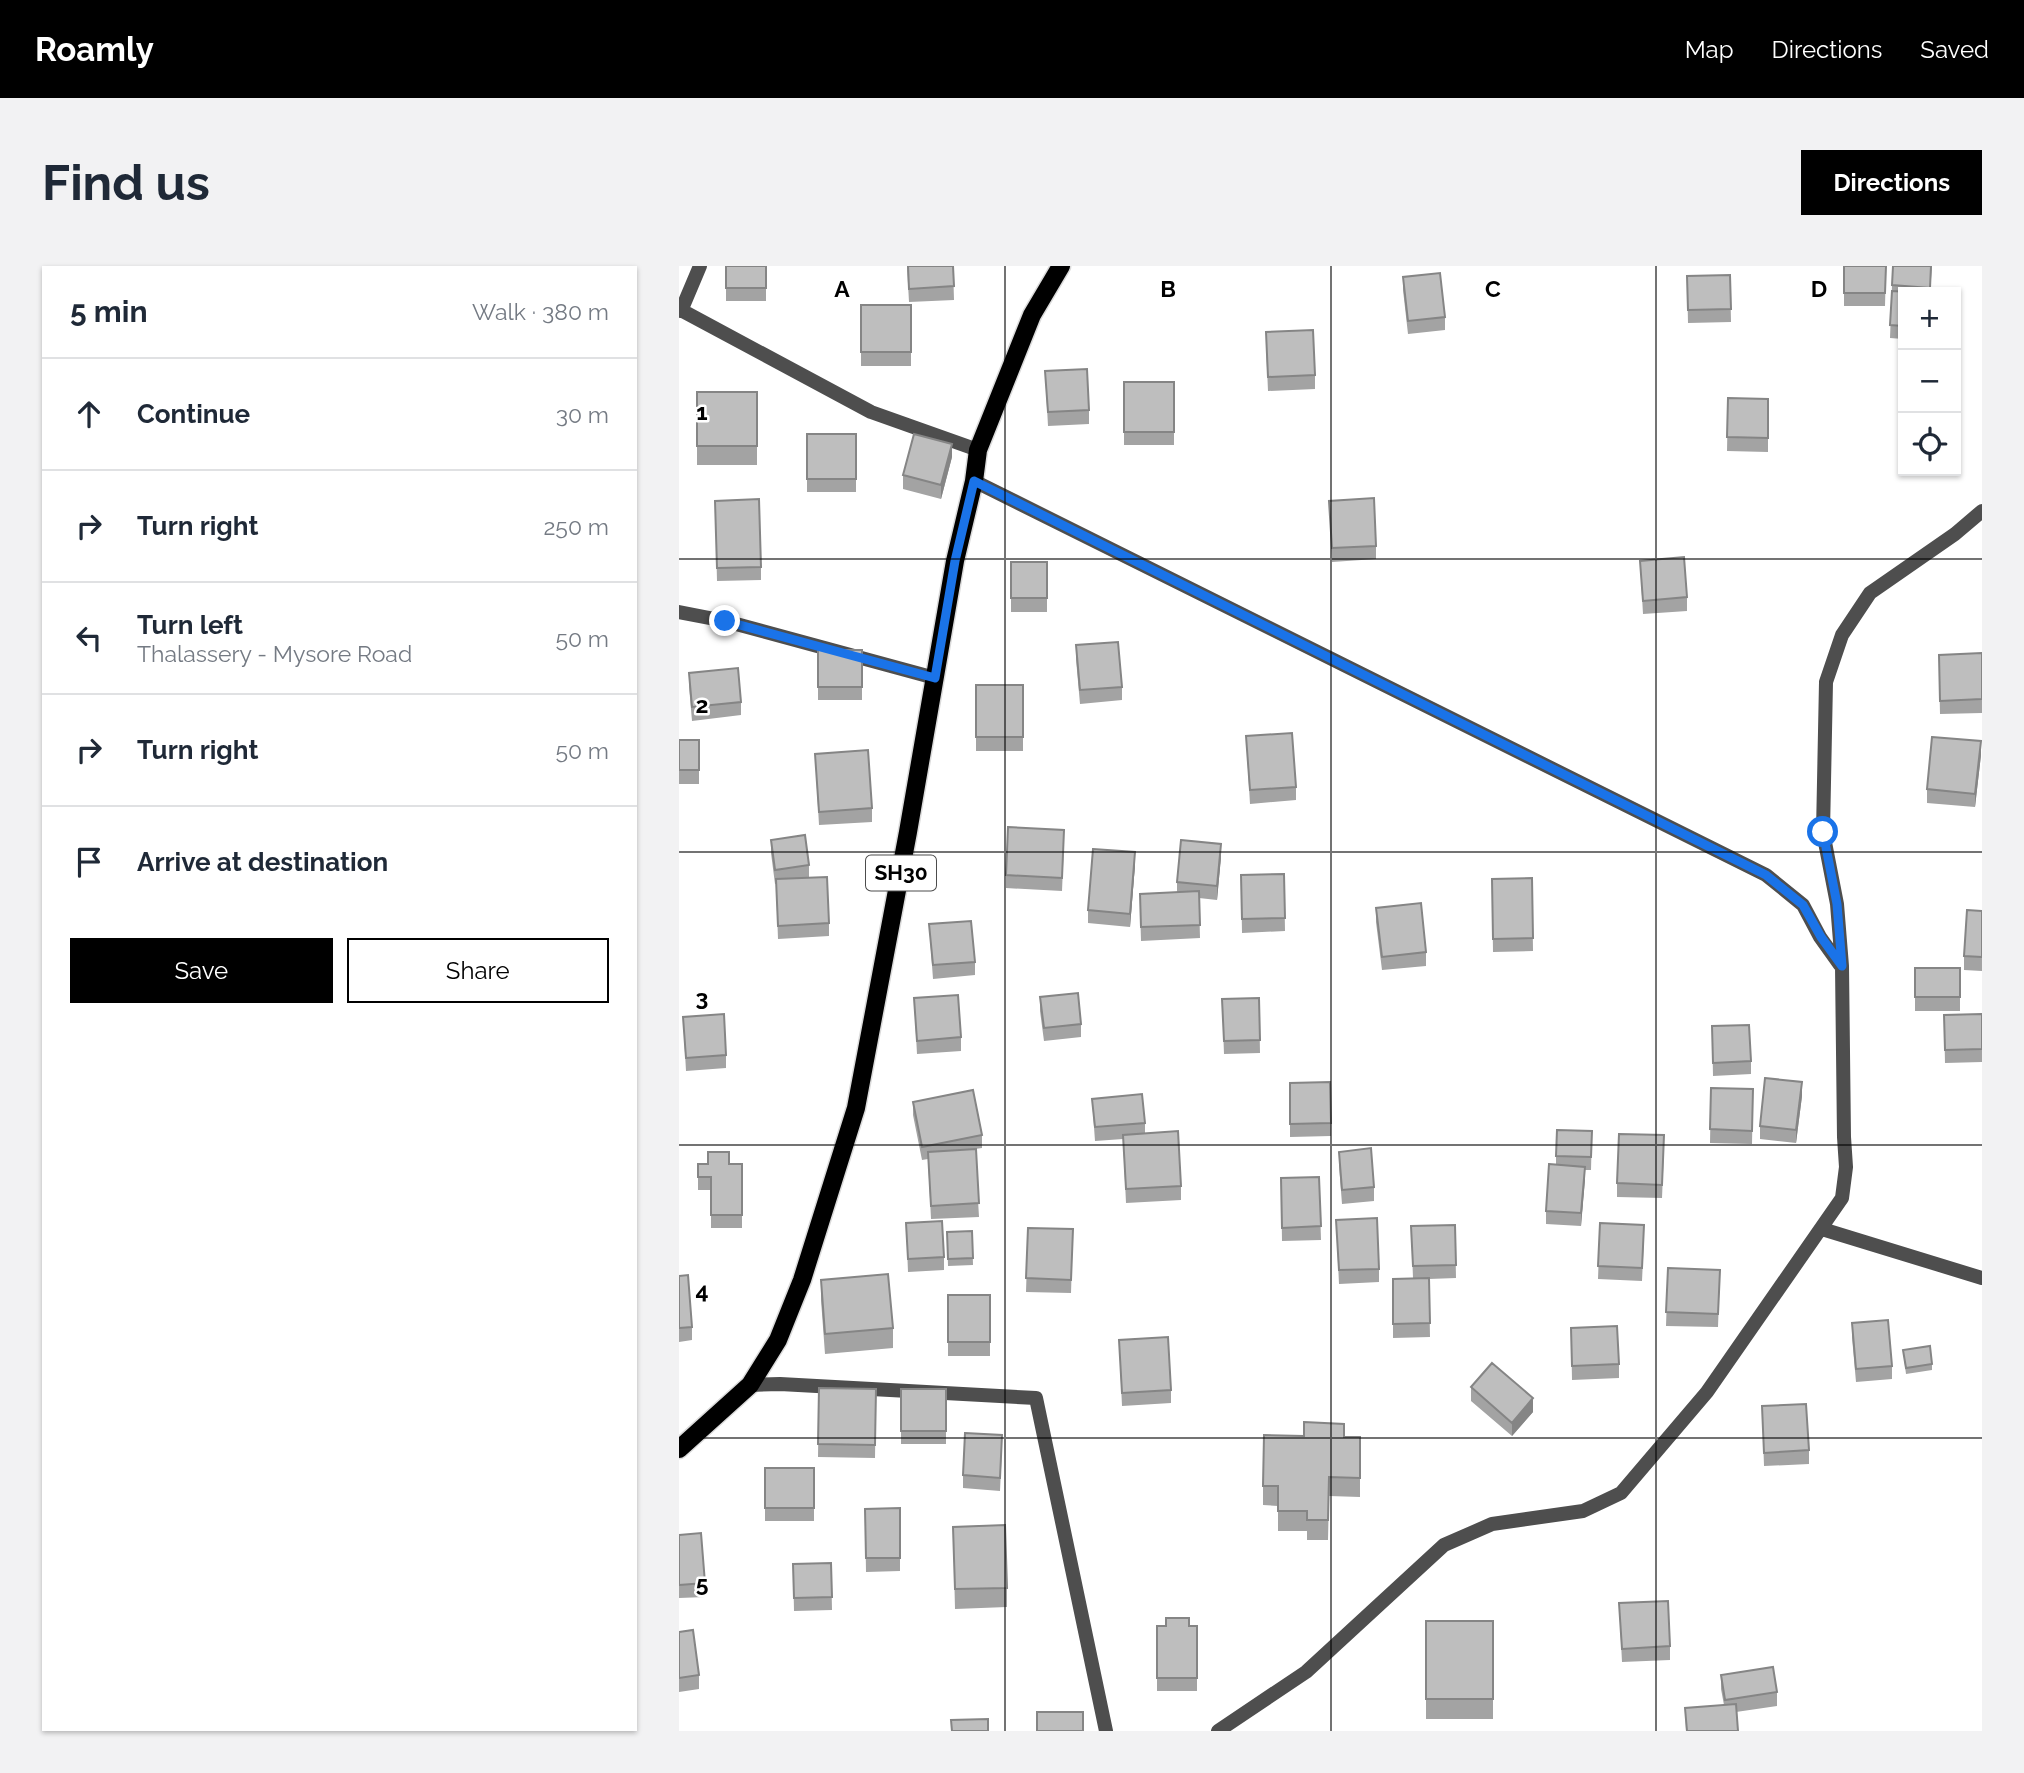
<!DOCTYPE html>
<meta charset="utf-8">
<style>
:root{--surface:#fff;--page:#f2f2f3;--text:#1f2937;--muted:#747a83;--line:#e0e1e3;--accent:#000}
body{margin:0;font-family:Raleway,sans-serif;background:var(--page);color:var(--text)}
.controls{position:absolute;right:21px;top:21px;display:grid;overflow:hidden;border-radius:0px;box-shadow:0 2px 5px #0004}
.controls button{width:63px;height:63px;display:grid;place-items:center;padding:0;border:0;border-bottom:2px solid var(--line);background:var(--surface);color:var(--text);font:35px sans-serif}
.stop{position:absolute;width:21px;height:21px;margin:-16px;border:5px solid #1a73e8;border-radius:50%;background:#fff}
.stop.end{background:#1a73e8;border-color:#fff;box-shadow:0 2px 7px #0008}
.list{margin:0;padding:0;list-style:none}
h2{display:flex;justify-content:space-between;align-items:center;height:91px;margin:0;padding:0 28px;font-size:30px}
h2 small{font-size:23px;font-weight:400;color:var(--muted)}
.list li{display:grid;grid-template-columns:46px 1fr auto;gap:21px;align-items:center;box-sizing:border-box;height:112px;padding:0 28px;border-top:2px solid var(--line)}
.list b{display:block;font-size:26px;white-space:nowrap}
.list p{margin:0;font-size:23px;white-space:nowrap;color:var(--muted)}
.list em{font-size:23px;font-style:normal;color:var(--muted)}
.actions{display:flex;gap:14px;padding:21px 28px}
.actions a{flex:1;padding:16px 0;border:2px solid var(--accent);border-radius:0px;text-align:center;font-size:24px;color:var(--accent)}
.actions .main{background:var(--accent);color:#fff}
.icon{flex:none;width:38px;height:38px;fill:none;stroke:currentColor;stroke-width:2;stroke-linecap:round;stroke-linejoin:round}
.map{position:relative;flex:none;width:1303px;height:1465px;overflow:hidden;border-radius:0px}
header{display:flex;align-items:center;gap:42px;box-sizing:border-box;height:98px;padding:0 35px;background:var(--accent);color:#fff}
header strong{font-size:33px}
nav{display:flex;gap:38px;margin-inline-start:auto;font-size:24px}
.intro{display:flex;align-items:center;justify-content:space-between;box-sizing:border-box;height:168px;padding:0 42px}
h1{margin:0;font-size:49px}
.button{padding:18px 32px;border-radius:0px;background:var(--accent);color:#fff;font-size:24px;font-weight:700}
main{display:flex;gap:42px;padding:0 42px}
aside{flex:1;background:var(--surface);border-radius:0px;box-shadow:0 2px 5px #0004}
.map>svg:first-child{display:block}
.lines{fill:none;stroke-linecap:round;stroke-linejoin:round}
.primary-casing{stroke:#dbdbdb;stroke-width:21}
.street{stroke:#4e4e4e;stroke-width:14}
.primary{stroke:#000;stroke-width:18}
.wall{fill:#a3a3a3}
.shaded-wall{fill:#858585}
.building{fill:#bebebe;stroke:#858585;stroke-width:2}
.route{stroke:#1a73e8;stroke-width:9}
.grid{fill:none;stroke:#000;stroke-width:2;stroke-opacity:0.55}
.labels{text-anchor:middle;stroke-width:5;stroke-linejoin:round;paint-order:stroke}
.shield{fill:#fff;stroke:#4c4c4c;stroke-width:2}
.shield-label{font-size:21px;font-weight:bold;fill:#000}
.grid-label{font-size:23px;text-anchor:middle;font-weight:bold;fill:#000;stroke:#fff;stroke-width:5;stroke-linejoin:round;paint-order:stroke}
</style>
<header>
<strong>Roamly</strong>
<nav><a>Map</a><a>Directions</a><a>Saved</a></nav>
</header>
<div class="intro"><h1>Find us</h1><a class="button">Directions</a></div>
<main>
<aside>
<h2>5 min<small>Walk · 380 m</small></h2>
<ul class="list">
<li><svg class="icon" aria-label="ahead" viewBox="0 0 24 24"><path d="M12 20V5M6 11l6-6 6 6"/></svg><div><b>Continue</b></div><em>30 m</em></li>
<li><svg class="icon" aria-label="right" viewBox="0 0 24 24"><path d="M7 20v-9h11M14 6l5 5-5 5"/></svg><div><b>Turn right</b></div><em>250 m</em></li>
<li><svg class="icon" aria-label="left" viewBox="0 0 24 24"><path d="M17 20v-9H6M10 6l-5 5 5 5"/></svg><div><b>Turn left</b><p>Thalassery - Mysore Road</p></div><em>50 m</em></li>
<li><svg class="icon" aria-label="right" viewBox="0 0 24 24"><path d="M7 20v-9h11M14 6l5 5-5 5"/></svg><div><b>Turn right</b></div><em>50 m</em></li>
<li><svg class="icon" aria-label="arrive" viewBox="0 0 24 24"><path d="M6 21V4h12l-3 4 3 4H6"/></svg><div><b>Arrive at destination</b></div></li>
</ul>
<div class="actions"><a class="main">Save</a><a>Share</a></div>
</aside>
<div class="map">
<svg width="1303" height="1465" viewBox="0 0 1303 1465">
<rect width="100%" height="100%" fill="#fff"/>
<g class="lines">
<g class="primary-casing">
<path id="primary" d="M0 1183 71 1119 99 1074 123 1014 177 842 229 566 276 295 295 215 299 184 353 49 382 0"/>
</g>
<path class="street" d="M0 43 192 146 299 184
M2 45 21 0
M295 215 1087 609 1124 639 1141 671 1161 699
M0 346 46 355 256 412
M1143 963 1303 1012
M71 1119 101 1118 357 1132 427 1465
M539 1465 627 1406 765 1279 813 1258 904 1245 942 1227 1028 1126 1163 932 1167 901 1165 871 1163 700 1158 638 1144 566 1147 416 1163 369 1191 327 1276 268 1303 245"/>
<use href="#primary" class="primary"/>
</g>
<path class="wall" d="M47 0H87V35H47Z
M228 0H274L275 34 230 36Z
M1165 0H1207L1206 40H1165Z
M1253 0 1251 26H1224V73L1211 72 1213 19Z
M1051 9 1052 56 1009 57 1008 10Z
M724 11 766 51V64L729 68 724 24Z
M182 39H232V100H182Z
M587 79 636 109V123L589 125Z
M366 105 410 144V158L369 160Z
M445 116H495V179H445Z
M18 126H78V199H18Z
M1049 132 1089 133V186L1048 185Z
M128 168H177V226H128Z
M273 191 262 233 224 223V209Z
M36 235 82 301V314L38 315Z
M650 235 697 280V293L653 296Z
M961 295 1008 331V345L964 348Z
M332 296H368V346H332Z
M397 379 443 421V434L401 438 397 393Z
M139 384H183V434H139Z
M1303 387V447L1261 448 1260 402Z
M10 407 62 436V449L13 455 10 420Z
M297 419H344V485H297Z
M567 470 617 521V534L571 538Z
M0 474H20V518H0Z
M136 488 193 542V556L140 559Z
M1302 489 1296 541 1248 537V523Z
M92 574 130 599V612L150 657V670L99 673 97 618H96L92 587Z
M385 577 383 625 327 622V609Z
M542 591 538 634 520 632 521 672 462 675 461 641 498 626V616Z
M456 599 451 661 409 657V644Z
M605 608 606 665 563 667 562 609Z
M853 612 854 685 814 686 813 613Z
M697 642 747 686V700L703 704 697 656Z
M1303 645V705L1285 704V690Z
M250 658 296 696V709L254 713Z
M1236 702H1281V745H1236Z
M361 731 402 758V771L365 775 361 745Z
M235 732 282 771V785L238 788Z
M580 732 581 787 545 788 543 733Z
M1303 748V796L1266 797 1265 749Z
M4 751 47 789V802L7 805Z
M1033 760 1072 795V808L1034 810Z
M651 816 652 870 611 871V817Z
M1032 822 1074 823 1073 878 1031 877Z
M1123 830 1117 877 1081 873V860Z
M413 833 466 857V867L502 920V934L447 937 444 873 416 875Z
M234 836 303 869V882L296 883 300 951 252 953 249 893 243 894 234 849Z
M913 865 912 904H906L902 960 867 958V945L877 899V890Z
M985 883 983 932 938 931V917Z
M660 886 695 921V935L663 938 660 899Z
M19 898H63V962H32V924H19Z
M640 911 642 974 603 975 602 912Z
M657 954 700 1003V1016L660 1018Z
M227 957 265 991V1004L229 1006Z
M921 957 965 972 963 1015 919 1013Z
M776 959 777 1012 750 1013 751 1071 714 1072V1013L734 1012 732 960Z
M349 962 394 963 392 1027 347 1026Z
M293 965 294 999 269 1000 268 966Z
M989 1002 1041 1004 1039 1061 987 1060Z
M0 1010 13 1061V1074L0 1076Z
M142 1014 214 1062V1082L146 1088 142 1034Z
M269 1029H311V1090H269Z
M1173 1057 1213 1100V1113L1177 1116 1173 1071Z
M892 1062 940 1098V1112L893 1114Z
M440 1074 492 1124V1137L443 1140Z
M1224 1084 1253 1098V1104L1227 1108Z
M792 1121 854 1146 833 1170 792 1135Z
M140 1122 197 1123 196 1192 139 1191Z
M222 1123H267V1178H222Z
M1083 1140 1130 1184V1198L1085 1200Z
M665 1171H681V1231L650 1230 649 1274H628V1265H599V1240L584 1239V1220Z
M323 1182 321 1225 284 1222V1209Z
M86 1202H135V1255H86Z
M221 1242V1305L187 1306 186 1243Z
M274 1261 328 1322V1341L276 1343Z
M0 1269 26 1317V1331L0 1332Z
M152 1297 153 1344 115 1345 114 1298Z
M940 1337 991 1380V1394L943 1396Z
M747 1355H814V1453H747Z
M478 1360H518V1425H478Z
M0 1366 20 1409V1423L0 1426Z
M1042 1409 1098 1426V1440L1057 1446 1059 1465H1007L1006 1442 1045 1439 1042 1423Z"/>
<path class="shaded-wall" d="M273 178V191L262 233V219Z
M1302 475V489L1296 541V528Z
M542 578V591L538 634V620Z
M456 586V599L451 661V648Z
M1123 816V830L1117 877V864Z
M906 901V914L902 960V947Z
M854 1132V1146L833 1170V1157Z"/>
<path class="building" d="M47 0H87V22H47Z
M229 0H274L275 20 230 23Z
M1165 0H1207L1206 27H1165Z
M1214 0H1252L1251 22 1213 19Z
M761 7 766 51 729 55 724 11Z
M1051 9 1052 43 1009 44 1008 10Z
M1213 25 1230 26H1224V60L1211 59Z
M182 39H232V86H182Z
M634 64 636 109 589 111 587 66Z
M408 103 410 144 369 146 366 105Z
M445 116H495V166H445Z
M18 126H78V180H18Z
M1049 132 1089 133V172L1048 171Z
M128 168H177V213H128Z
M235 168 273 178 262 219 224 209Z
M695 232 697 280 653 282 650 235Z
M80 233 82 301 38 302 36 235Z
M1005 291 1008 331 964 335 961 295Z
M332 296H368V332H332Z
M439 376 443 421 401 424 397 379Z
M139 384H183V421H139Z
M1303 387V433L1261 435 1260 389Z
M59 402 62 436 13 441 10 407Z
M297 419H344V471H297Z
M613 467 617 521 571 524 567 470Z
M1253 471 1302 475 1296 528 1248 523Z
M0 474H20V504H0Z
M189 484 193 542 140 546 136 488Z
M329 561 385 564 383 612 327 609Z
M126 569 130 599 96 604 92 574Z
M502 574 542 578 538 620 498 616Z
M414 583 456 586 451 648 409 644Z
M605 608 606 652 563 653 562 609Z
M148 611 150 657 99 660 97 613Z
M853 612 854 672 814 673 813 613Z
M520 625 521 659 462 661 461 628Z
M742 637 747 686 703 691 697 642Z
M1288 644 1303 645V691L1285 690Z
M292 655 296 696 254 699 250 658Z
M1236 702H1281V731H1236Z
M399 727 402 758 365 762 361 731Z
M279 729 282 771 238 775 235 732Z
M580 732 581 774 545 775 543 733Z
M45 748 47 789 7 792 4 751Z
M1303 748V783L1266 784 1265 749Z
M1070 759 1072 795 1034 797 1033 760Z
M1086 812 1123 816 1117 864 1081 860Z
M651 816 652 857 611 858V817Z
M1032 822 1074 823 1073 865 1031 863Z
M294 824 303 869 243 881 234 836Z
M463 828 466 857 416 861 413 833Z
M878 864 913 865 912 891 877 890Z
M499 865 502 920 447 923 444 869Z
M940 868 985 869 983 919 938 917Z
M692 882 695 921 663 924 660 886Z
M297 883 300 937 252 940 249 886Z
M29 886H50V898H63V949H32V911H19V898H29Z
M870 898 906 901 902 947 867 945Z
M640 911 642 960 603 962 602 912Z
M698 952 700 1003 660 1004 657 954Z
M263 955 265 991 229 993 227 957Z
M921 957 965 959 963 1002 919 1000Z
M776 959 777 999 734 1000 732 960Z
M349 962 394 963 392 1014 347 1012Z
M293 965 294 992 269 993 268 966Z
M989 1002 1041 1004 1039 1048 987 1046Z
M209 1008 214 1062 146 1068 142 1014Z
M9 1009 13 1061 0 1062V1010Z
M750 1012 751 1057 714 1058V1013Z
M269 1029H311V1076H269Z
M1209 1054 1213 1100 1177 1103 1173 1057Z
M938 1060 940 1098 893 1100 892 1062Z
M489 1071 492 1124 443 1127 440 1074Z
M1251 1080 1253 1098 1227 1102 1224 1084Z
M813 1097 854 1132 833 1157 792 1121Z
M140 1122 197 1123 196 1179 139 1178Z
M222 1123H267V1165H222Z
M1127 1138 1130 1184 1085 1187 1083 1140Z
M625 1156 665 1158V1171H681V1212L650 1211 649 1254H628V1245H599V1220H584L585 1169 625 1170Z
M286 1167 323 1169 321 1212 284 1209Z
M86 1202H135V1242H86Z
M221 1242V1292H187L186 1243Z
M326 1259 328 1322 276 1323 274 1261Z
M22 1267 26 1317 0 1319V1269Z
M152 1297 153 1331 115 1332 114 1298Z
M989 1335 991 1380 943 1383 940 1337Z
M487 1352H510V1360H518V1412H478V1360H487Z
M747 1355H814V1433H747Z
M14 1364 20 1409 0 1412V1366Z
M1094 1401 1098 1426 1046 1434 1042 1409Z
M1057 1438 1059 1465H1008L1006 1442Z
M358 1446H404V1465H358Z
M309 1453V1465H273L272 1454Z"/>
<g class="lines">
<path class="route" d="M46 355 256 412 276 295 295 215 1087 609 1124 639 1142 671 1163 700 1158 638 1144 566"/>
</g>
<path class="grid" d="M326 0V1465M652 0V1465M977 0V1465M0 293H1303M0 586H1303M0 879H1303M0 1172H1303"/>
<g class="labels">
<rect class="shield" x="187" y="589.5" width="70" height="35" rx="5"/>
<g class="shield-label">
<text x="222" y="614">SH30</text>
</g>
</g>
<g class="grid-label">
<text x="163" y="31">A</text>
<text x="489" y="31">B</text>
<text x="814" y="31">C</text>
<text x="1140" y="31">D</text>
<text x="23" y="154">1</text>
<text x="23" y="447">2</text>
<text x="23" y="740">3</text>
<text x="23" y="1033">4</text>
<text x="23" y="1326">5</text>
</g>
</svg>
<div class="controls">
<button>+</button>
<button>−</button>
<button><svg class="icon" aria-label="locate" viewBox="0 0 24 24"><circle cx="12" cy="12" r="6"/><path d="M12 2v4M12 18v4M2 12h4M18 12h4"/></svg></button>
</div>
<div class="stop" style="left:1144px;top:566px"></div>
<div class="stop end" style="left:46px;top:355px"></div>
</div>
</main>
